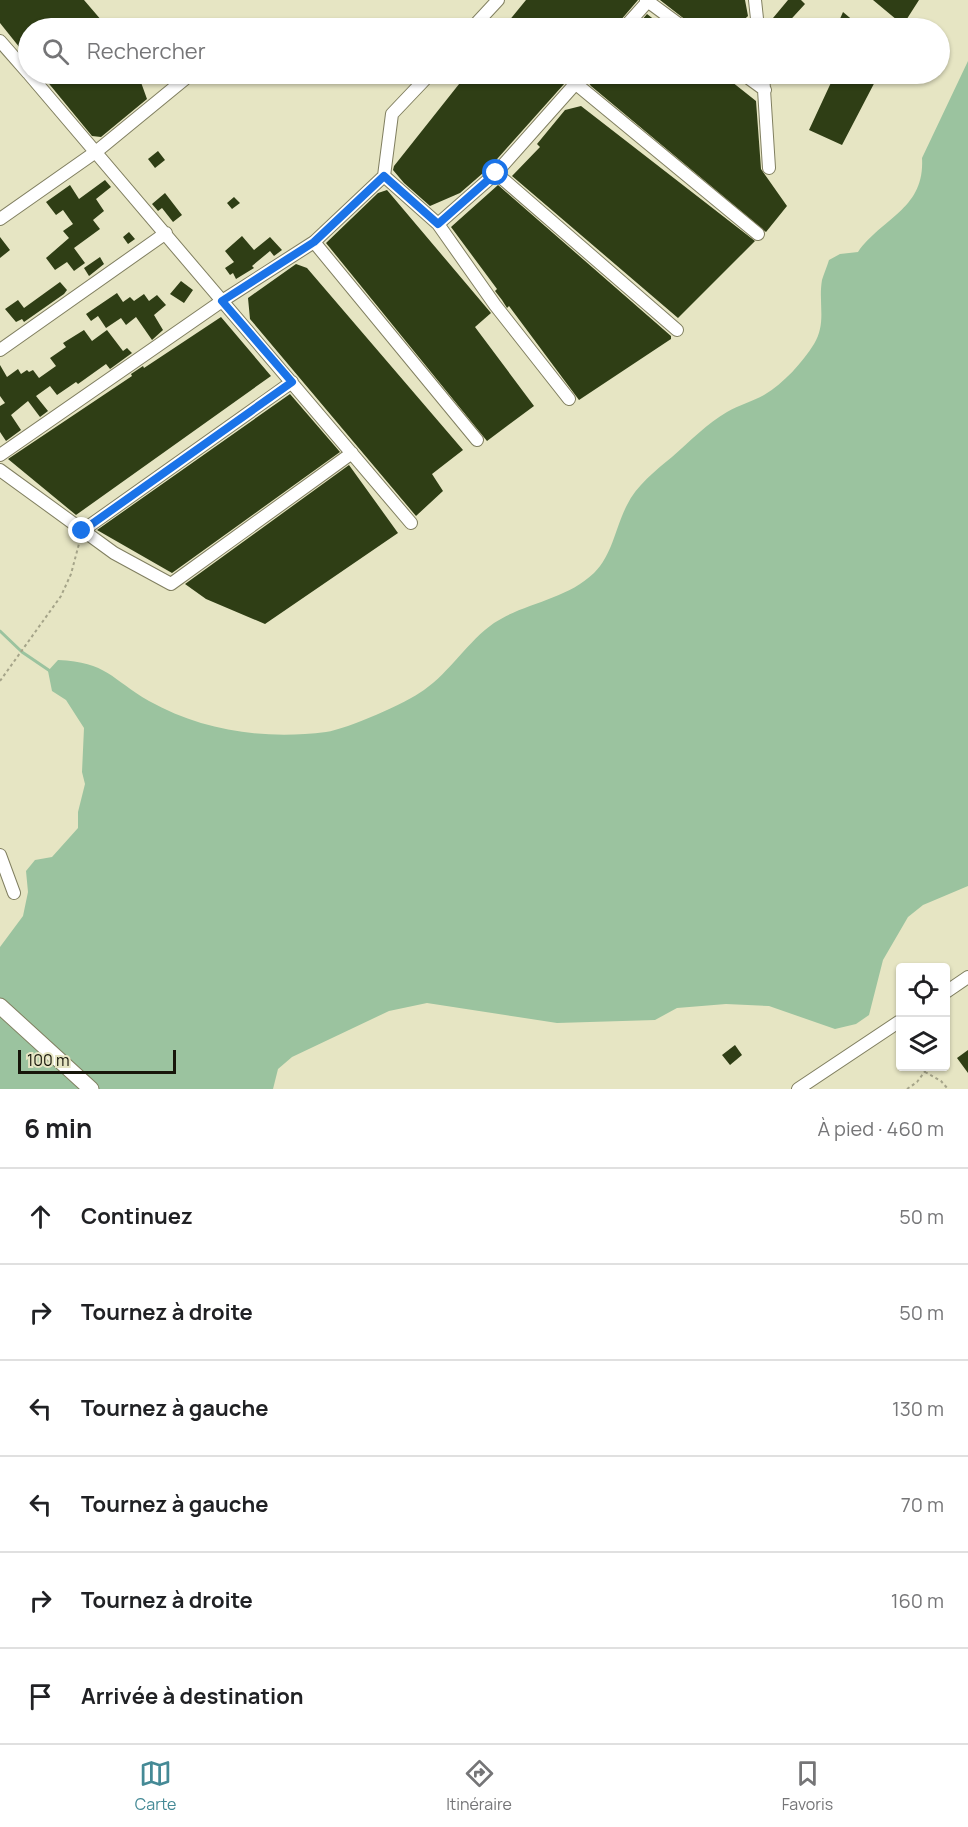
<!DOCTYPE html>
<html lang="fr">
<meta charset="utf-8">
<style>
:root{--surface:#fff;--page:#f6f6f6;--text:#202124;--muted:#757577;--line:#e0e0e0;--accent:#458a96}
body{margin:0;font-family:Manrope,sans-serif;background:var(--page);color:var(--text)}
.controls{position:absolute;right:18px;bottom:18px;display:grid;overflow:hidden;border-radius:6px;box-shadow:0 2px 4px #0004}
.controls button{width:54px;height:54px;display:grid;place-items:center;padding:0;border:0;border-bottom:2px solid var(--line);background:var(--surface);color:var(--text);font:30px sans-serif}
.scale{position:absolute;left:18px;bottom:15px;width:158px;box-sizing:border-box;padding-left:6px;border:3px solid #17160a;border-top:0;font-size:16px;line-height:21px;white-space:nowrap;color:#17160a;-webkit-text-stroke:4px #e6e5c3;paint-order:stroke}
.stop{position:absolute;width:18px;height:18px;margin:-14px;border:4px solid #1a73e8;border-radius:50%;background:#fff}
.stop.end{background:#1a73e8;border-color:#fff;box-shadow:0 2px 6px #0008}
.list{margin:0;padding:0;list-style:none}
h2{display:flex;justify-content:space-between;align-items:center;height:78px;margin:0;padding:0 24px;font-size:26px}
h2 small{font-size:20px;font-weight:400;color:var(--muted)}
.list li{display:grid;grid-template-columns:39px 1fr auto;gap:18px;align-items:center;box-sizing:border-box;height:96px;padding:0 24px;border-top:2px solid var(--line)}
.list b{display:block;font-size:22px;white-space:nowrap}
.list em{font-size:20px;font-style:normal;color:var(--muted)}
.icon{flex:none;width:33px;height:33px;fill:none;stroke:currentColor;stroke-width:2;stroke-linecap:round;stroke-linejoin:round}
.map{position:relative;flex:none;width:968px;height:1089px;overflow:hidden}
.search{position:absolute;background:var(--surface);box-shadow:0 2px 4px #0004;left:18px;right:18px;top:18px;height:66px;display:flex;align-items:center;gap:15px;box-sizing:border-box;padding:0 21px;border-radius:33px;color:var(--muted);font-size:22px}
.sheet{height:654px;background:var(--surface)}
nav{display:flex;justify-content:space-around;align-items:center;box-sizing:border-box;height:84px;border-top:2px solid var(--line);background:var(--surface);font-size:16px;color:var(--muted)}
nav a{display:grid;justify-items:center;gap:3px}
nav .on{color:var(--accent)}
.map>svg:first-child{display:block}
.water{fill:#9bc39f}
.lines{fill:none;stroke-linecap:round;stroke-linejoin:round}
.stream{stroke:#9bc39f;stroke-width:3}
.building{fill:#2f3e15}
.minor-casing{stroke:#807f60;stroke-width:14}
.major-casing{stroke:#807f60;stroke-width:17}
.path{stroke:#a5a489;stroke-width:2;stroke-dasharray:3 3;stroke-linecap:butt}
.minor{stroke:#fff;stroke-width:12}
.major{stroke:#fff;stroke-width:15}
.route{stroke:#1a73e8;stroke-width:8}
</style>
<div class="map">
<svg width="968" height="1089" viewBox="0 0 968 1089">
<rect width="100%" height="100%" fill="#e6e5c3"/>
<path class="water" d="M968 61V886L923 905 908 917 883 960 869 1015 856 1024 835 1029 769 1006 726 1004 677 1008 655 1020 557 1023 427 1003 389 1011 292 1057 278 1069 273 1089H0V947L23 916 28 892 26 871 35 860 52 857 78 828V812L85 784 82 772 84 728 66 700 52 691 48 671 58 660C107 662 111 679 149 701 203 731 265 740 326 732 348 729 406 703 424 690 451 671 467 642 494 623 524 603 566 600 594 573 613 554 615 528 627 505 636 486 656 470 672 457 689 442 708 423 727 412 739 405 753 401 764 395 784 383 802 363 814 344 827 323 818 303 822 280 824 273 827 267 829 260L840 254 858 252C883 217 925 209 922 158Z"/>
<g class="lines">
<path class="stream" d="M0 631 22 652 50 671"/>
</g>
<path class="building" d="M0 0H84L108 28H28V58L0 23Z
M526 0H638L614 28H503Z
M660 0H745L748 16 735 28H696Z
M788 0H801L805 4 783 28H775L768 24Z
M873 0H919L903 25Z
M843 12 862 28H836Z
M647 14 665 28H635Z
M41 74H138L147 99 101 137 92 136Z
M467 74H573L490 167 460 193 430 206 404 183 393 170 394 166Z
M596 74H722L756 101 761 169 787 206 766 232 591 86 588 82Z
M835 74H879L842 145 809 130Z
M581 106 755 241 678 318 512 176 540 147 537 144 565 110Z
M158 151 165 160 155 168 148 159Z
M105 180 111 187 96 199 104 211 93 220 100 229 74 248 85 263 74 271 67 262 55 270 46 258 69 238 63 231 73 224 63 210 56 215 46 202 70 185 79 199Z
M498 185 671 336V339L579 400 509 306 507 308 502 300 495 291 497 289 451 227Z
M387 190 491 313 475 327 534 406 487 441 326 243 378 193Z
M165 193 182 215 173 222 162 208 158 211 152 204Z
M234 197 240 203 232 209 227 203Z
M129 232 135 239 128 244 123 237Z
M242 236 254 250 270 237 282 250 274 256 270 251 252 266 254 268 236 279 233 273 230 275 225 268 234 262 225 251Z
M0 237 10 250 0 258Z
M100 257 104 264 89 276 84 268Z
M296 264 307 268 463 450 432 474 443 491 416 516 250 319 248 298Z
M181 281 193 290 184 303 170 294Z
M60 282 67 290 64 294 24 322 22 319 16 322 5 309 18 300 24 308Z
M117 293 123 302 130 297 134 301 144 294 149 301 157 295 166 305 154 315 163 330 152 340 136 317 126 325 121 318 106 328 98 316 91 321 86 314Z
M221 317 271 376 76 515 8 459 132 376 131 374 143 366 144 368Z
M84 330 92 341 107 330 123 351 127 348 132 353 110 369 106 364 78 384 76 382 57 395 50 386 36 396 48 411 40 417 28 401 11 415 21 430 6 441 0 432V406L5 403 0 396V365L7 377 18 369 21 374 27 370 29 372 33 370 39 378 56 366 50 358 66 347 63 343Z
M290 394 340 452 172 573 97 530Z
M349 465 398 533 265 624 206 599 185 584Z
M735 1045 742 1055 730 1065 722 1055Z
M968 1050V1073L957 1058Z"/>
<g class="lines">
<g class="minor-casing">
<path id="minor" d="M646 0 684 28
M755 0 758 28
M472 28 498 0
M624 28 649 0
M0 41 28 73
M29 74 411 523
M743 74 765 90
M763 74 769 168
M575 83 758 234
M496 173 677 330
M384 176 438 224 495 305 569 399
M0 219 97 151 186 78
M438 224 496 173 584 74
M314 242 477 440
M0 350 166 233
M0 455 222 301 314 242 384 176 392 114 430 74
M0 470 114 553 171 584 352 453
M82 531 292 382
M0 855 14 893
M946 992 968 977
M798 1089 900 1021"/>
</g>
<g class="major-casing">
<path id="major" d="M0 1006 91 1089"/>
</g>
<path class="path" d="M0 681 61 596 71 574 80 540
M946 1021V1024
M925 1072 941 1081 948 1089
M907 1089 917 1082 929 1066"/>
<use href="#minor" class="minor"/>
<use href="#major" class="major"/>
</g>
<g class="lines">
<path class="route" d="M82 531 292 382 222 301 314 242 384 176 438 224 496 173"/>
</g>
</svg>
<div class="controls">
<button><svg class="icon" aria-label="locate" viewBox="0 0 24 24"><circle cx="12" cy="12" r="6"/><path d="M12 2v4M12 18v4M2 12h4M18 12h4"/></svg></button>
<button><svg class="icon" aria-label="layers" viewBox="0 0 24 24"><path d="M12 4l9 5-9 5-9-5zM3 14l9 5 9-5"/></svg></button>
</div>
<div class="scale">100 m</div>
<div class="stop" style="left:496px;top:173px"></div>
<div class="stop end" style="left:82px;top:531px"></div>
<div class="search"><svg class="icon" aria-label="search" viewBox="0 0 24 24"><circle cx="10" cy="10" r="6"/><path d="M15 15l6 6"/></svg>Rechercher</div>
</div>
<section class="sheet">
<h2>6 min<small>À pied · 460 m</small></h2>
<ul class="list">
<li><svg class="icon" aria-label="ahead" viewBox="0 0 24 24"><path d="M12 20V5M6 11l6-6 6 6"/></svg><div><b>Continuez</b></div><em>50 m</em></li>
<li><svg class="icon" aria-label="right" viewBox="0 0 24 24"><path d="M7 20v-9h11M14 6l5 5-5 5"/></svg><div><b>Tournez à droite</b></div><em>50 m</em></li>
<li><svg class="icon" aria-label="left" viewBox="0 0 24 24"><path d="M17 20v-9H6M10 6l-5 5 5 5"/></svg><div><b>Tournez à gauche</b></div><em>130 m</em></li>
<li><svg class="icon" aria-label="left" viewBox="0 0 24 24"><path d="M17 20v-9H6M10 6l-5 5 5 5"/></svg><div><b>Tournez à gauche</b></div><em>70 m</em></li>
<li><svg class="icon" aria-label="right" viewBox="0 0 24 24"><path d="M7 20v-9h11M14 6l5 5-5 5"/></svg><div><b>Tournez à droite</b></div><em>160 m</em></li>
<li><svg class="icon" aria-label="arrive" viewBox="0 0 24 24"><path d="M6 21V4h12l-3 4 3 4H6"/></svg><div><b>Arrivée à destination</b></div></li>
</ul>
</section>
<nav>
<a class="on"><svg class="icon" aria-label="map" viewBox="0 0 24 24"><path d="M3 6l6-2 6 2 6-2v14l-6 2-6-2-6 2zM9 4v14M15 6v14"/></svg>Carte</a>
<a><svg class="icon" aria-label="directions" viewBox="0 0 24 24"><path d="M12 3l9 9-9 9-9-9zM9 14v-3h6M13 9l2 2-2 2"/></svg>Itinéraire</a>
<a><svg class="icon" aria-label="saved" viewBox="0 0 24 24"><path d="M7 4h10v16l-5-4-5 4z"/></svg>Favoris</a>
</nav>
